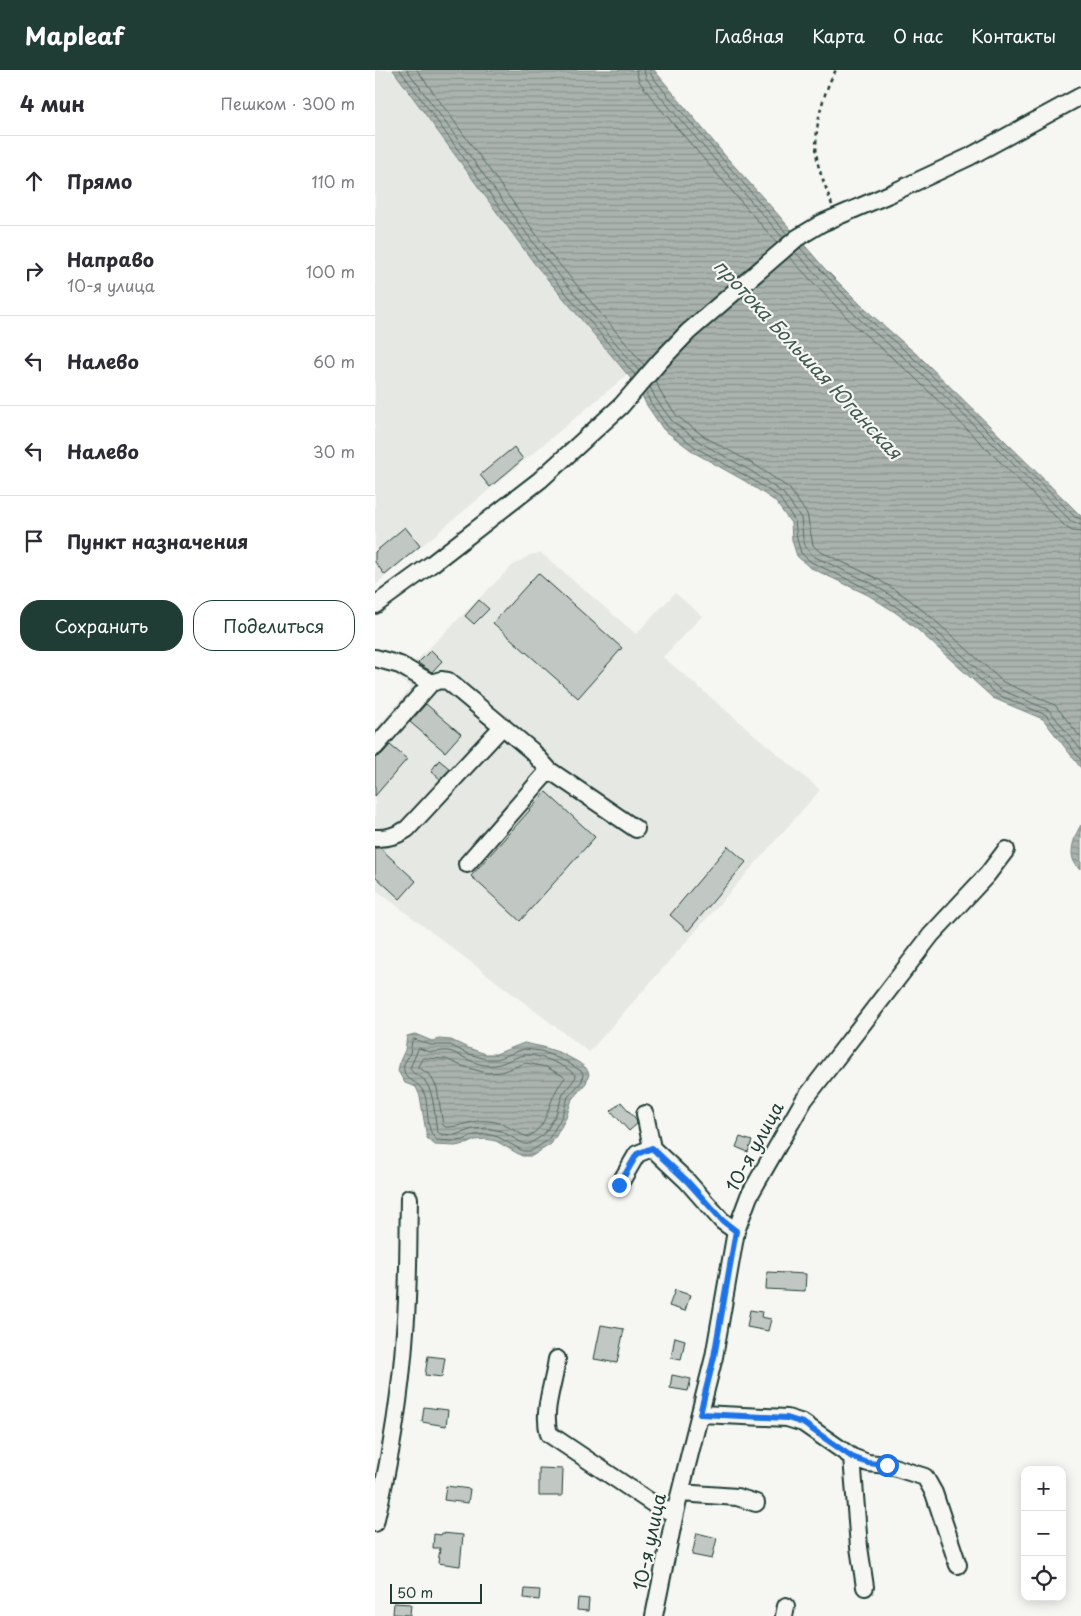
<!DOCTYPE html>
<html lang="ru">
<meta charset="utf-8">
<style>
:root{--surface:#fff;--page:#f2f2f3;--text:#2b2b33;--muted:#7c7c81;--line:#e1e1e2;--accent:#1f3d34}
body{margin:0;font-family:"Playpen Sans",sans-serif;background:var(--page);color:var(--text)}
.controls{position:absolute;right:15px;bottom:15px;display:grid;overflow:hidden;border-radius:10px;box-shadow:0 2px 12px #0003}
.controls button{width:45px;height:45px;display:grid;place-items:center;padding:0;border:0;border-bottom:1px solid var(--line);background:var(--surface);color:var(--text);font:25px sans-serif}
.scale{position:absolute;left:15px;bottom:12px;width:92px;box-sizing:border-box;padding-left:5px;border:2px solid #1f3d34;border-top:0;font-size:14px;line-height:18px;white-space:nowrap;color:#1f3d34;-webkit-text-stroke:4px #f6f6f2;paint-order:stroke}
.stop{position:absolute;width:15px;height:15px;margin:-11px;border:4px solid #1a73e8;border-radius:50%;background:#fff}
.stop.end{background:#1a73e8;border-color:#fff;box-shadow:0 1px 5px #0008}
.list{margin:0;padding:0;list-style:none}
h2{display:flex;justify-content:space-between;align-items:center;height:65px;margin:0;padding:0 20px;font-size:21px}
h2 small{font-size:16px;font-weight:400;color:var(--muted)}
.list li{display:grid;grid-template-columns:32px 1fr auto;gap:15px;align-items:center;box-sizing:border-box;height:90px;padding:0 20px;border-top:1px solid var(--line)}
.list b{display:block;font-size:19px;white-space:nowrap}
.list p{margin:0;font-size:16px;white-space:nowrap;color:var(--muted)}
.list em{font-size:16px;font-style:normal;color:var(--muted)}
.actions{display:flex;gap:10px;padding:15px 20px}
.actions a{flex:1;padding:11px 0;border:1px solid var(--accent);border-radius:20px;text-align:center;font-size:18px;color:var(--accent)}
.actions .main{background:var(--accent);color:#fff}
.icon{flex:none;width:28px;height:28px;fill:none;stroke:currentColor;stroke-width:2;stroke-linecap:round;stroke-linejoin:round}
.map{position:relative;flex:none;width:706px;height:1546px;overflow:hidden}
header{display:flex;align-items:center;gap:30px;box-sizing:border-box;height:70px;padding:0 25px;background:var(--accent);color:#fff}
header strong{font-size:24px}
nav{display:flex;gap:28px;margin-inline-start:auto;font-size:18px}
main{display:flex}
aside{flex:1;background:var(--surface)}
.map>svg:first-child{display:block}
.built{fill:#e6e8e4}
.water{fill:url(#water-rules);stroke:#72847d}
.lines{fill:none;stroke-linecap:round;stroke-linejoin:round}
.shore{stroke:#576c65;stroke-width:1}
.building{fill:#c1c8c3;stroke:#1f3d34}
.minor-casing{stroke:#1f3d34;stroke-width:20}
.path{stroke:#1f3d34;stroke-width:2.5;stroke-dasharray:4 4;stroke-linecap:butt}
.minor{stroke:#f6f6f2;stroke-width:16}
.route{stroke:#1a73e8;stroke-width:6}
.labels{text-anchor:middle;stroke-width:4.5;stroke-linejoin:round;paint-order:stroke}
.street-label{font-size:18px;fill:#1f3d34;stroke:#f6f6f2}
.water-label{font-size:19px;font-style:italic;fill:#425a52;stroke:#f6f6f2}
</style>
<header>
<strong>Mapleaf</strong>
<nav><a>Главная</a><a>Карта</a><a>О нас</a><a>Контакты</a></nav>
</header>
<main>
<aside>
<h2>4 мин<small>Пешком · 300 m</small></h2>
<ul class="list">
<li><svg class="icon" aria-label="ahead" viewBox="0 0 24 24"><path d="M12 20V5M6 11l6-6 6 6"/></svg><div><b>Прямо</b></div><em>110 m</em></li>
<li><svg class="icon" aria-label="right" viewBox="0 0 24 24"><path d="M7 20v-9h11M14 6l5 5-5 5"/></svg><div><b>Направо</b><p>10-я улица</p></div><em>100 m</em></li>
<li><svg class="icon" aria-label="left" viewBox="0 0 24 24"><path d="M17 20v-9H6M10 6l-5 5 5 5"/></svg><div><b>Налево</b></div><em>60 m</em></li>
<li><svg class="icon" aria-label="left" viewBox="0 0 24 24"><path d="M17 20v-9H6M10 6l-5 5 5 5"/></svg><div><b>Налево</b></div><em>30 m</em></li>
<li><svg class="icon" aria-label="arrive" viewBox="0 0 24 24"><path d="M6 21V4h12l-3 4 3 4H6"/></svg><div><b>Пункт назначения</b></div></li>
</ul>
<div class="actions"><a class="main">Сохранить</a><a>Поделиться</a></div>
</aside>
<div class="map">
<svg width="706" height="1546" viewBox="0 0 706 1546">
<defs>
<pattern id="water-rules" width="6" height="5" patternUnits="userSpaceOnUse" patternTransform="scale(1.25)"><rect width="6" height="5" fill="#aab3ae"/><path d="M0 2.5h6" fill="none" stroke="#8a938e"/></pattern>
</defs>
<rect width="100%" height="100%" fill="#f6f6f2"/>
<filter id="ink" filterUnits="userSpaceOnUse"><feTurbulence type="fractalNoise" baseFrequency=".02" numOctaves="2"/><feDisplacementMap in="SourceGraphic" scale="10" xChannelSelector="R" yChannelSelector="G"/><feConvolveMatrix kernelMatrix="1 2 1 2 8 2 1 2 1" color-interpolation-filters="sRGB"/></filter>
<g filter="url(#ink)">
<path class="built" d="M0 0H18L159 193 253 304 0 515Z
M166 483 261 564 300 523 327 546 288 587 445 720 214 982 0 819V660L36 618 20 604 30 588 40 592 137 496 155 485Z"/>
<path class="water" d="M18 0H279L352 88 399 140 450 199 491 240 548 290 706 446V698L668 649 618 628 543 560 520 542 493 525 434 497 422 486 417 470 416 453 400 431 370 411 320 383 288 359 271 334 263 317 159 193Z
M706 755V799C690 790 699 766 706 755Z
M40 964 57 971 64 969 76 970 93 978 111 984H121L149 973 168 977 186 983 203 992 211 998 214 1004 211 1013 197 1029 191 1048 181 1066 176 1074 157 1086H147L121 1071 111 1069 100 1070 91 1074 80 1076 60 1075 52 1068 45 1026 41 1017 30 1013 23 1001 25 991 30 980 32 966Z"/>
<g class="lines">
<path class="shore" d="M25 0 163 190 260 305
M32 0 168 186 264 301
M42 0 174 182 269 295
M261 0 264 11 282 35 402 173
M269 0 271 8 288 30 408 168
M275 0 276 5 293 26 412 164
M425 178 488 244 545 294 700 447 706 449
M420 182 483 248 541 298 696 451 706 455
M414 187 478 254 536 304 691 457 697 461 706 462
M281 311 287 325 302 346 330 367 380 395 414 418 432 444 438 475 444 481 501 508 531 527 556 547 628 612 680 635 706 668
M275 317 281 329 297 351 326 373 376 401 408 423 426 448 428 468 431 479 440 487 498 514 527 533 551 552 624 619 674 640 706 680
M271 322 275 332 292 356 323 379 373 407 404 427 420 451 422 469 426 483 436 492 495 520 523 538 547 557 621 624 671 645 706 690
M39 969 56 975H75L91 983 111 989H122L149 979 166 981 192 992 206 1001 208 1004 207 1011 193 1027 187 1046 177 1064 172 1071 156 1081H148L123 1067 112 1064 99 1065 89 1070 80 1071 62 1070C49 1060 55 1038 49 1023 43 1010 31 1011 29 1001 27 994 33 988 35 983 36 979 36 975 37 971Z
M44 978C47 979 51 981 55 982 61 983 67 980 74 981 86 985 97 993 109 995 126 998 136 987 150 985 163 984 195 996 201 1007L188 1024 181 1044 172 1060 167 1066 154 1074H149L126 1061 112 1058 98 1059 80 1065 65 1064 62 1061C59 1045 60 1025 50 1011 46 1005 39 1006 35 999Z
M48 988 71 989 87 996 111 1003 126 1002 151 993 171 997 188 1006 190 1008C187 1012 183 1016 181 1021 171 1040 173 1055 153 1067 138 1062 131 1052 113 1051 97 1049 85 1058 70 1057L68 1055 62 1018 55 1005 43 997Z"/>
</g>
<path class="building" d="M139 377 148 389 115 417 105 405Z
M30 457 45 476 10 505 0 492V482Z
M163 503 247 578 203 628 118 553Z
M104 530 114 539 99 554 90 546Z
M56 580 67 591 57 602 43 593Z
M51 634 86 664 70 682 35 652Z
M15 675 32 689 0 726V688L7 684Z
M64 690 75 699 65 709 56 701Z
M171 722 220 767 145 851 96 806Z
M353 776 371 792 313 861 295 845Z
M0 778H5L41 811 25 829 0 806Z
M246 1032 261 1049 262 1054 254 1061 236 1041Z
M365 1067 377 1071 373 1082 361 1077Z
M392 1202 431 1204 430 1221 391 1219Z
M300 1220 315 1225 310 1241 294 1236Z
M375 1240 387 1242 386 1247 396 1249 393 1261 372 1257Z
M226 1255 249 1259 242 1293 219 1289Z
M300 1267 310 1270 306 1290 296 1288Z
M53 1286 70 1288 67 1307 50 1305Z
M297 1305 316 1309 313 1321 295 1318Z
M49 1337 73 1340 71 1356 47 1352Z
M164 1398 188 1399 187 1426H164Z
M71 1416 95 1419 93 1433 69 1430Z
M67 1463 88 1465 85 1496 63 1493 65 1478H58L59 1464 66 1465Z
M322 1463 342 1468 337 1489 317 1485Z
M150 1519 165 1520 164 1530 149 1528Z
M203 1528 214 1529 213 1541 202 1540Z
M19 1533 36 1534 35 1545 18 1544Z"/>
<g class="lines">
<g class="minor-casing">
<path id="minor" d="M0 535 58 493 165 410 246 336 286 290 313 262 422 168 447 153 517 123 594 87 706 26
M0 588 25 595 56 613 66 610 73 611 157 681 174 700 261 759
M0 677 56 613
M0 768C13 768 21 766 32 759L128 656
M92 794 174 700
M270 1044 277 1078
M244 1115 262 1084 277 1078 312 1111 347 1151 361 1161
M182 1289C179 1313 167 1340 174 1364L283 1437 300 1443
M325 1344 412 1348 428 1353 477 1387 493 1393 512 1395 550 1407 559 1423 583 1495
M477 1387 484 1477 490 1517
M305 1423 362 1427 381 1433
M0 1453C15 1391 26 1325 30 1261 34 1217 33 1173 34 1128
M279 1546 300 1443 339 1287 361 1161 374 1126 429 1030 556 865 612 805 631 780
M409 1546 411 1536"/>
</g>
<path class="path" d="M457 135C453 123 448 111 444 98 436 70 446 25 461 0"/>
<use href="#minor" class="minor"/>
</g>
</g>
<g class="lines" filter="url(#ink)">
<path class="route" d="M244 1115 262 1084 277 1078 312 1111 348 1151 361 1161 339 1287 325 1344 412 1348 428 1353 477 1387 493 1393 512 1395"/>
</g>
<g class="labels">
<g class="street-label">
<text transform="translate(380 1077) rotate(-61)" y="6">10-я улица</text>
<text transform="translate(275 1472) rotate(-78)" y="6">10-я улица</text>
</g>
<g class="water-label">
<text transform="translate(433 289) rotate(47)" y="7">протока Большая Юганская</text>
</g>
</g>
</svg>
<div class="controls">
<button>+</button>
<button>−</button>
<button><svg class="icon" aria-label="locate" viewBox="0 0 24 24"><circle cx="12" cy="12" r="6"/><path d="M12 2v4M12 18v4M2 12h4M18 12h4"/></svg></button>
</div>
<div class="scale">50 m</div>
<div class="stop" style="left:512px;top:1395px"></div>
<div class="stop end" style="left:244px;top:1115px"></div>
</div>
</main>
